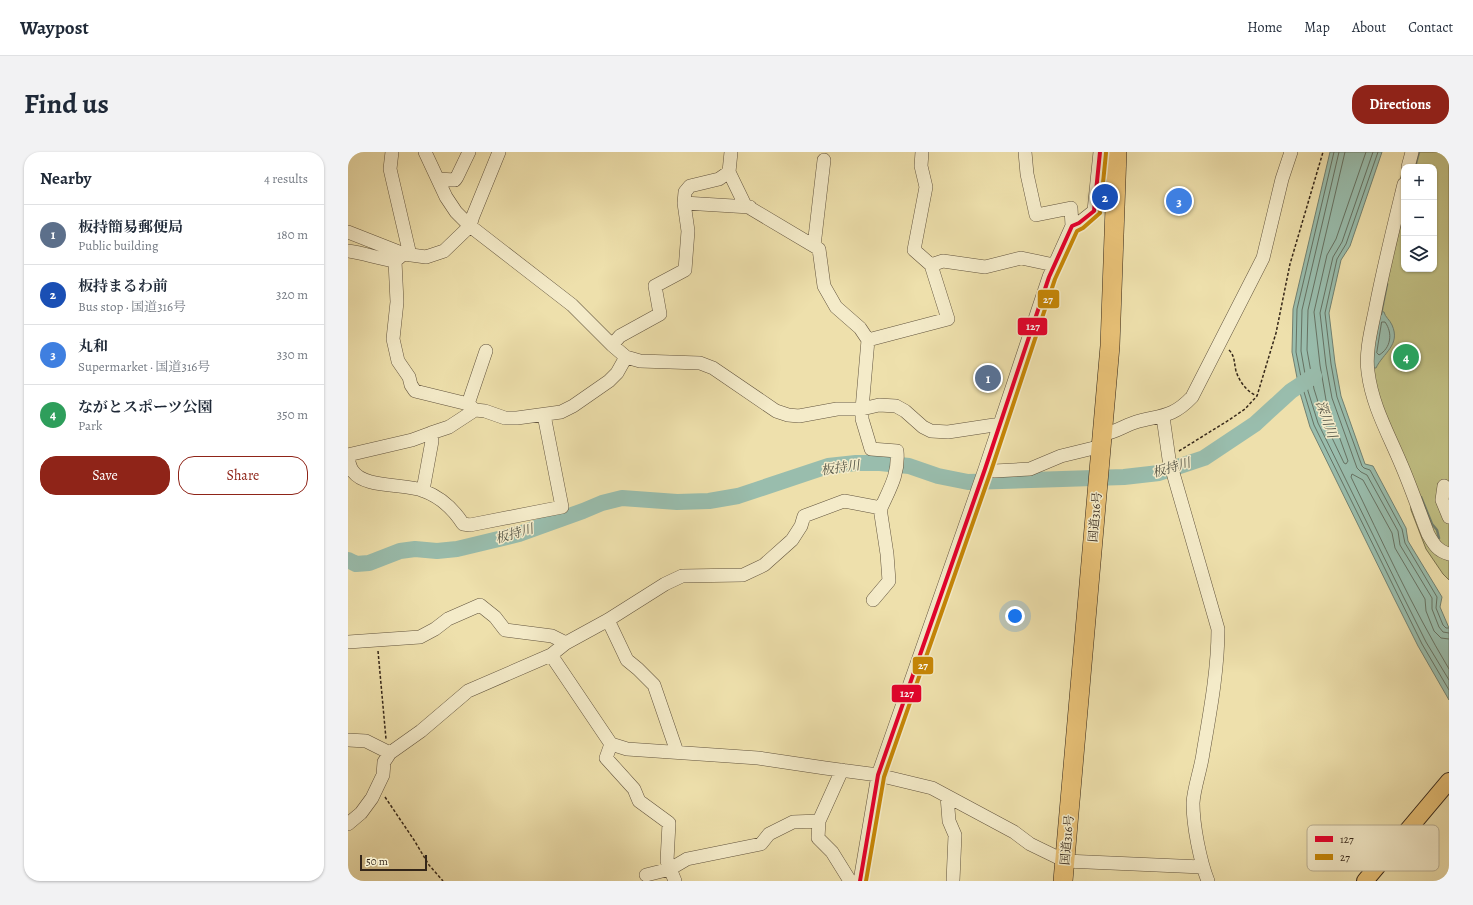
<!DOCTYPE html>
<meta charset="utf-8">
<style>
:root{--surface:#fff;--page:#f2f2f3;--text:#1f2937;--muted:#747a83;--line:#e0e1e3;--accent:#8f2418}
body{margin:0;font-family:Alegreya,"Noto Serif JP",serif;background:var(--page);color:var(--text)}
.controls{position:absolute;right:12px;top:12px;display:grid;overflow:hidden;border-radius:8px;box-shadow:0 1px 3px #0004}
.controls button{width:36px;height:36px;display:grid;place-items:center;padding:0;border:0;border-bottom:1px solid var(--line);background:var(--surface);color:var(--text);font:20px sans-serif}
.scale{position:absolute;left:12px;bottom:10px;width:67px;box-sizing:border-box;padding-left:4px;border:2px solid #342619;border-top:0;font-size:11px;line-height:14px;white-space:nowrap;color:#342619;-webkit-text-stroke:3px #f4ebc9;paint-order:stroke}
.you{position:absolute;left:667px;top:464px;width:14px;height:14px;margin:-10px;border:3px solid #fff;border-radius:50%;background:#1a73e8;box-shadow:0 0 0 6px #1a73e833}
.badge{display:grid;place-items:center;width:26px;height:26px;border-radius:50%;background:var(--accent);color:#fff;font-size:13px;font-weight:700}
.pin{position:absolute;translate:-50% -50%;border:2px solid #fff;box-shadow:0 1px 4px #0006}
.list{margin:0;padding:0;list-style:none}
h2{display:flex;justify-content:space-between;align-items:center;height:52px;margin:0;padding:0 16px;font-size:17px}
h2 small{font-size:13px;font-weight:400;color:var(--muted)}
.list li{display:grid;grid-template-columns:26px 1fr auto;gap:12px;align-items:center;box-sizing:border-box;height:60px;padding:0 16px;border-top:1px solid var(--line)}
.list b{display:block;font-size:15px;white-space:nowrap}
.list p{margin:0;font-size:13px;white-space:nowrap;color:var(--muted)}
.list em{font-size:13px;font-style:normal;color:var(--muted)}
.actions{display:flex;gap:8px;padding:12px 16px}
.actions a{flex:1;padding:9px 0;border:1px solid var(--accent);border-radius:16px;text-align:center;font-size:14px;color:var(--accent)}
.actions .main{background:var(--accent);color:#fff}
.icon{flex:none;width:22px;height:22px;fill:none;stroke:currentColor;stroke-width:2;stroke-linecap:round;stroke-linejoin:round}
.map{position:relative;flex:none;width:1101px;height:729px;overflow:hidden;border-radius:16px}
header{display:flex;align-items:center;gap:24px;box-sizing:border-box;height:56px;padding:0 20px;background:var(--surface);border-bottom:1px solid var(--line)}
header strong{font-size:19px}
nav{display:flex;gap:22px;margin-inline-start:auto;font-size:14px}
.intro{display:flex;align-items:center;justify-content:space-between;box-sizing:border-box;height:96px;padding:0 24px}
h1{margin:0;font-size:28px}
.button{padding:10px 18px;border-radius:16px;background:var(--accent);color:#fff;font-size:14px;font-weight:700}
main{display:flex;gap:24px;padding:0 24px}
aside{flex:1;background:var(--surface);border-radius:16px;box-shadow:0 1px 3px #0004}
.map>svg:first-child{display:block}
.green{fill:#c1c084;stroke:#7a734e;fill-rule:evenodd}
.water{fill:#99bdad;stroke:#718172}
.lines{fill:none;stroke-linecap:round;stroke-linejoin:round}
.shore{stroke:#667263;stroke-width:1}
.stream{stroke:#718172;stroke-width:2.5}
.river{stroke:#99bdad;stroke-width:16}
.minor-casing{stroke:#62543e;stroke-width:14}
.major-casing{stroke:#342619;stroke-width:18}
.highway-casing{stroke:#342619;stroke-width:20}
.path{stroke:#342619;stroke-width:1.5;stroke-dasharray:3 2;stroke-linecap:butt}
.minor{stroke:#f4ebc9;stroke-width:13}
.major{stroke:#e7c076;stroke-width:16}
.highway{stroke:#e7c076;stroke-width:19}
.bus-1-casing{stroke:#f4ebc9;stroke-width:7}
.bus-2-casing{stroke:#f4ebc9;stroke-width:7}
.bus-1{stroke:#e4002b;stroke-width:4}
.bus-2{stroke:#c68606;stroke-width:4}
.labels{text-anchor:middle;stroke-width:3;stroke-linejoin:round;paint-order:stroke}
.street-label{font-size:12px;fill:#342619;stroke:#f4ebc9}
.water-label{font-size:13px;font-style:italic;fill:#525345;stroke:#f4ebc9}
.key{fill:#f4ebc9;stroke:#bab094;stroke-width:1}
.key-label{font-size:11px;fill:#342619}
.line-badge{stroke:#f4ebc9;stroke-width:1.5}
.badge-label{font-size:11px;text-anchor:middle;font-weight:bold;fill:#fff}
</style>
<header>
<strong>Waypost</strong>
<nav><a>Home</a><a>Map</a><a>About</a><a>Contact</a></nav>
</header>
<div class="intro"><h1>Find us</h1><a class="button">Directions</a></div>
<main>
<aside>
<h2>Nearby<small>4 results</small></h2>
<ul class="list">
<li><span class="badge" style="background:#5c6f8a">1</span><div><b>板持簡易郵便局</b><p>Public building</p></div><em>180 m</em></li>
<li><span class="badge" style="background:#1a4fb4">2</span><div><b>板持まるわ前</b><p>Bus stop · 国道316号</p></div><em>320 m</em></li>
<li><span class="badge" style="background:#3f7fe0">3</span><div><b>丸和</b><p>Supermarket · 国道316号</p></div><em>330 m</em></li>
<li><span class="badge" style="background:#2e9e5b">4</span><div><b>ながとスポーツ公園</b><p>Park</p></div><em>350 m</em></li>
</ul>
<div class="actions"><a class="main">Save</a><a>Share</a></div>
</aside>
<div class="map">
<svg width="1101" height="729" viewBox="0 0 1101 729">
<rect width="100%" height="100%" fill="#eee0ac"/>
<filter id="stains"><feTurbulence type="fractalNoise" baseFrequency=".005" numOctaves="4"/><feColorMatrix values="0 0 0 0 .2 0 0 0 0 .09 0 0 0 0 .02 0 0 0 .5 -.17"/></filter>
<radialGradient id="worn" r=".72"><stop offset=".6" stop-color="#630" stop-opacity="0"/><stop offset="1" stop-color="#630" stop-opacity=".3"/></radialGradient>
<path class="green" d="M1059 0H1101V428L1095 422 1078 397 1063 358 1062 342 1040 296 1017 192 1035 99ZM1056 15H1086V117H1056Z"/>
<path class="water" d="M982 0H1034L1002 94 993 108 981 161 987 211 993 244 1017 312 1025 314 1058 376 1060 389 1094 445 1092 455 1101 476V548L1070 494 1046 446 962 275 952 241 944 200 945 157Z
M1032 159 1036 160C1037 165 1042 168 1044 173 1053 193 1035 201 1028 216H1024L1025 201Z"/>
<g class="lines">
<path class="shore" d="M986 0 949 157 948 200 956 240 966 273 1074 492 1101 538
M991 0 954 158 953 199 960 239 970 271 1054 442 1078 490 1101 528
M997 0 960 158 959 198 966 237 976 269 996 311 998 312 1000 309 978 248 972 213 966 160 979 103 988 87 1018 0
M1025 0 994 90 985 105 972 161 978 213 984 246 1009 316 1013 320 1019 323 1050 379 1052 393 1084 446V457L1091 475 1095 480 1101 481
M1030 0 998 92 989 107 977 161 983 212 989 245 1014 314 1016 316 1022 318 1054 377 1057 391 1089 445 1088 456 1095 473 1098 476H1101
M1034 170H1037C1045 181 1043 196 1031 203L1029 201Z
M1101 487 1093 486 1086 479 1078 459 1077 447 1047 396 1044 381 1015 328 1004 322 1003 325C1034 389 1064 455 1101 517"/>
<path class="stream" d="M1067 15 1071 0
M1033 162 1039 132
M1073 345 1084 372 1089 378 1091 386"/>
<path class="river" d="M0 408 8 412 21 411 52 399 67 397 89 399 109 397 171 382 235 359 254 351 274 346 329 350 361 349 390 344 480 314 508 311H532L561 314 590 324 620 330 776 325 811 321 856 306 907 272 943 239 966 224"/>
<g class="minor-casing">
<path id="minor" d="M44 0 42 17 62 103
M77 0 98 45 108 60 122 74 224 153 264 193 278 205 292 209 352 211 365 216 428 259 440 263 451 264 489 257H514L531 253 548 254 557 259 575 275 583 279 600 280 646 273H651
M677 0 679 22 688 63 723 56 724 74
M1060 15 1064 0
M90 27 107 28 109 25 121 0
M1056 32C1046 73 1036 113 1028 154 1024 175 1017 199 1020 220 1024 253 1040 281 1053 312 1063 335 1071 359 1080 382 1086 393 1090 399 1101 402
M336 51 402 55
M0 80 56 102 78 105 96 99 122 74 125 64 151 0
M466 94 476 8
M0 99C16 101 31 107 47 109L53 104
M47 109 49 150 45 187 50 209 61 225 63 233 67 239 120 252 127 258
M583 113 595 109 637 115 673 106 706 113
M520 188 600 167 583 113 566 98 578 35 573 14 574 0
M264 193 272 184 312 162 307 134 337 118 340 79 336 51 337 40 342 34 371 27 381 20
M120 252 138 199
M815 265 821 307 870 477C870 518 862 560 855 601 853 617 846 635 845 651 845 673 852 709 860 729
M755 282C767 281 777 273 788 270 813 263 824 266 844 245L915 106 934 27 943 0
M0 303 64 288 83 281 101 275 127 258 137 259 157 266H169L213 260 225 254 261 229 269 221 278 205
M0 307C1 310 2 315 4 318 15 337 58 331 76 339 92 345 106 358 115 372L122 373 214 355 196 263
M637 317 646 319 682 317 713 304 754 294
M1096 334 1094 348 1101 365
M75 338 84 289 83 281
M525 448 541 429 539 402 532 356
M260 468 279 508 290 517 306 533 329 600
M0 490 72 485 87 477 100 467 132 453 147 465 157 478 204 484 218 491
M203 503 263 592 279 597 410 606 477 616 530 623 584 636 666 680 682 692 717 709 854 715
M0 588 18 589 42 601
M263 592 258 606 286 637 291 649 321 671 319 709 327 729
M494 618 471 669 470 686 484 700 502 729
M599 644 601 669 607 683 605 729
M0 672 13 661 24 646 35 623 36 610 42 601 73 579 120 539 203 503 218 491 260 468 317 432 334 424 395 423 416 413 444 388 453 374 456 364 496 349 533 356C542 336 551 322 549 299L523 297 514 267V257L520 188 512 176 488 155 476 134 471 97 397 53 381 20 383 0
M298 723 322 717 339 707 413 692 421 682 445 670 471 669
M512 729 530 623 637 317 701 125 724 74 731 71 746 59 752 0"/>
</g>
<g class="major-casing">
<path id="major" d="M1017 729 1101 629"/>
</g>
<g class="highway-casing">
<path id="highway" d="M715 729 762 194 769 0"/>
</g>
<path class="path" d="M881 198C887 204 886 211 888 219 891 229 899 240 909 244
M831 299 881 268 897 257 909 244 928 181 942 112 975 0
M30 499 38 587
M37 645 66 688 81 713 95 729"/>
<use href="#minor" class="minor"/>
<use href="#major" class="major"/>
<use href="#highway" class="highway"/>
<g class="bus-1-casing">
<path id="bus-1" d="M512 729 530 623 637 317 701 125 724 74 731 71 746 59 752 0"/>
</g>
<g class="bus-2-casing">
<path id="bus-2" d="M518 729 536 625 643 319 707 127 729 79 735 76 752 61 758 1"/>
</g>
<use href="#bus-1" class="bus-1"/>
<use href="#bus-2" class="bus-2"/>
</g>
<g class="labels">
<g class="street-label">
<text transform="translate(747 365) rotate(-85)" y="4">国道316号</text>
<text transform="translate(719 688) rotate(-85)" y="4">国道316号</text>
</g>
<g class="water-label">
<text transform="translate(979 267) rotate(71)" y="5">深川川</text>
<text transform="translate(492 315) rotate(-8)" y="5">板持川</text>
<text transform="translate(823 315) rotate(-16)" y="5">板持川</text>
<text transform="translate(166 381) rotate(-16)" y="5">板持川</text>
</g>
</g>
<rect x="959" y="673" width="132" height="46" rx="6" class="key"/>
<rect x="967" y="684" width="18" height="6" fill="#e4002b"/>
<rect x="967" y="702" width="18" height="6" fill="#c68606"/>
<g class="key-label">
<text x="992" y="691">127</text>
<text x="992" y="709">27</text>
</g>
<g class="line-badge">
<rect x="689" y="137" width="23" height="20" rx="4" fill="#c68606"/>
<rect x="669" y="165" width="31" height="19" rx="4" fill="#e4002b"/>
<rect x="564" y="504" width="22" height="19" rx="4" fill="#c68606"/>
<rect x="543" y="532" width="31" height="19" rx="4" fill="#e4002b"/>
</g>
<g class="badge-label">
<text x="700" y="151">27</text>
<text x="685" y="178">127</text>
<text x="575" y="517">27</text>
<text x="559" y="545">127</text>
</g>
<rect width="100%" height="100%" filter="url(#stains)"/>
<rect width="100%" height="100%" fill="url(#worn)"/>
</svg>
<div class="controls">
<button>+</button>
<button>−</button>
<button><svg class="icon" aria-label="layers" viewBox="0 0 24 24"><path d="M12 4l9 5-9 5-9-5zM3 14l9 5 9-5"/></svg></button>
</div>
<div class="scale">50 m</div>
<div class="you"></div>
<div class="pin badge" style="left:640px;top:226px;background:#5c6f8a">1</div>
<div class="pin badge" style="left:757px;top:45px;background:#1a4fb4">2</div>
<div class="pin badge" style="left:831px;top:49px;background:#3f7fe0">3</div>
<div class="pin badge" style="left:1058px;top:205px;background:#2e9e5b">4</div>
</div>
</main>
